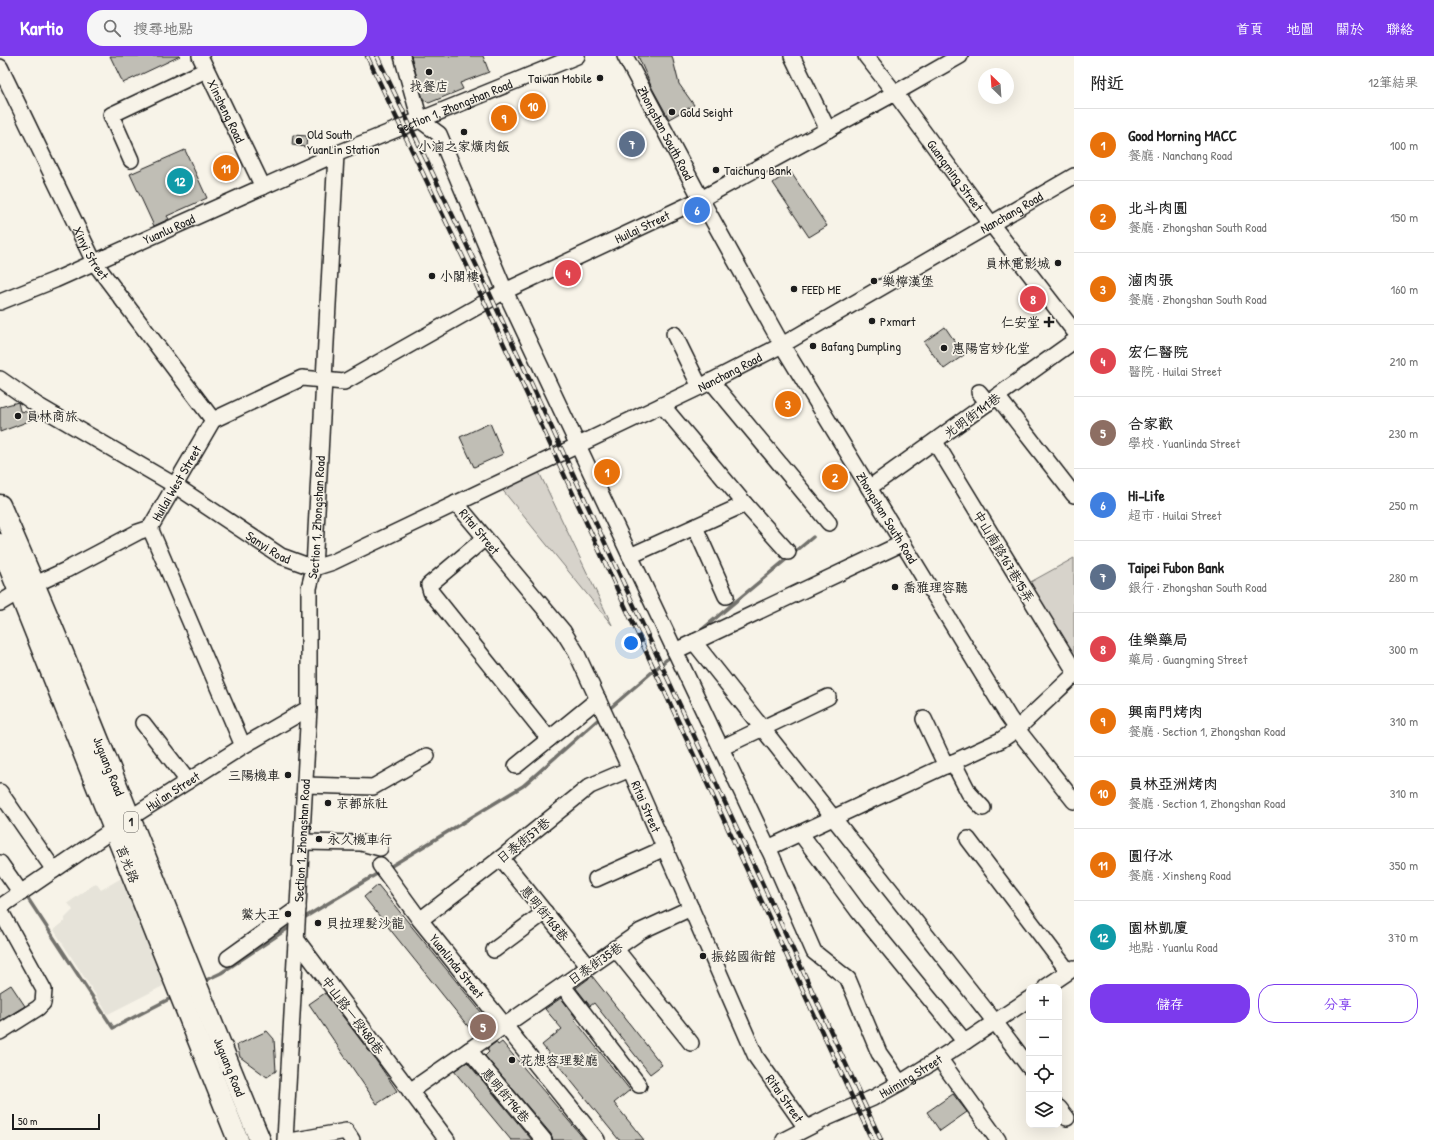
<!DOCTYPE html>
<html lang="zh-TW">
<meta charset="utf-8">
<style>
:root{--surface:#fff;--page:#f6f6f6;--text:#222;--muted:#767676;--line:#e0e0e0;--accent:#7c3aed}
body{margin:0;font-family:"Patrick Hand","LXGW WenKai TC",sans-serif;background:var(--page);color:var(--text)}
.controls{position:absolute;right:12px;bottom:12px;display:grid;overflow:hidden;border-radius:8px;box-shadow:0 4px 16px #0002}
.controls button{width:36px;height:36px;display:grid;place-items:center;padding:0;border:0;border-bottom:1px solid var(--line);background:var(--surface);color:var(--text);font:20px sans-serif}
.compass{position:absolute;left:978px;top:12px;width:36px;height:36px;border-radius:50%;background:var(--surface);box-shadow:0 4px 16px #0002;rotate:335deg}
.scale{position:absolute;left:12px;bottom:10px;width:88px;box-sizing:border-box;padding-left:4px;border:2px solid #1c1c1c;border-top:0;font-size:11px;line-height:14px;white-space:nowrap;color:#1c1c1c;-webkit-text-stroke:3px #f7f3e8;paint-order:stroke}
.you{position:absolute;left:631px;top:587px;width:14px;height:14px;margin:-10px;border:3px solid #fff;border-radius:50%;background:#1a73e8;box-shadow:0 0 0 6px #1a73e833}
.badge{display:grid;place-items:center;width:26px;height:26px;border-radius:50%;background:var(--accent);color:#fff;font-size:13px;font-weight:700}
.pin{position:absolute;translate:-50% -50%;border:2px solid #fff;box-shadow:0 1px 4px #0006}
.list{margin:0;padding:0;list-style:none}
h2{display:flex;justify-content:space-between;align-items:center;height:52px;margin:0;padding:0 16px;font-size:17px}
h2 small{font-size:13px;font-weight:400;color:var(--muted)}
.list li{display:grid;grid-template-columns:26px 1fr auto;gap:12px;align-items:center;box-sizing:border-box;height:72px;padding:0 16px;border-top:1px solid var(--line)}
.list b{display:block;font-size:15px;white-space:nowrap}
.list p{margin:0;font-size:13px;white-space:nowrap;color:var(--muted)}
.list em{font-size:13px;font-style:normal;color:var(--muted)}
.actions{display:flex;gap:8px;padding:12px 16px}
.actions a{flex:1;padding:9px 0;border:1px solid var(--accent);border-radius:16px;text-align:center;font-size:14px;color:var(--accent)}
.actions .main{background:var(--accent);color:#fff}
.icon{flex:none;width:22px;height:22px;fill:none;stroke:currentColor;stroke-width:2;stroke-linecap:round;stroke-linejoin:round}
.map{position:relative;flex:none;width:1074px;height:1084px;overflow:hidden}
header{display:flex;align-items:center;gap:24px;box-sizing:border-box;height:56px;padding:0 20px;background:var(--accent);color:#fff}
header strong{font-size:19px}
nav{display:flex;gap:22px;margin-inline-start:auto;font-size:14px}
.search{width:280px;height:36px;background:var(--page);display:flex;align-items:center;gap:10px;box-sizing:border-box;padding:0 14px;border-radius:16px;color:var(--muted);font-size:15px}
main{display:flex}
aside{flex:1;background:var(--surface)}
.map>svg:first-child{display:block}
.built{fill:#e6e3d9}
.green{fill:#d7d3cb;stroke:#7a7874}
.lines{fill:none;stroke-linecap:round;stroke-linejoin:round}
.stream{stroke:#72716c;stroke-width:3.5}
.building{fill:#c0beb5;stroke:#1c1c1c}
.minor-casing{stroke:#1c1c1c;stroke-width:18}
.major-casing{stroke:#1c1c1c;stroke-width:23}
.minor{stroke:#f7f3e8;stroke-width:15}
.major{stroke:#f7f3e8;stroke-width:20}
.rail-casing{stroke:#1c1c1c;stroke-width:4.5}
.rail{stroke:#f7f3e8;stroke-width:3;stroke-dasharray:9;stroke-linecap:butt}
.poi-dot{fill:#1c1c1c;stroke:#f7f3e8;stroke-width:1.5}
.labels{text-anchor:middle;stroke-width:3.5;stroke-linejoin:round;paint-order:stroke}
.shield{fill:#f7f3e8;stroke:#5e5c59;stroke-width:1}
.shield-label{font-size:12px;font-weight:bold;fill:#1c1c1c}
.poi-label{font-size:13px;fill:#1c1c1c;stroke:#f7f3e8;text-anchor:start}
.street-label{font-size:13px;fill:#1c1c1c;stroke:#f7f3e8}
</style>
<header>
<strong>Kartio</strong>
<div class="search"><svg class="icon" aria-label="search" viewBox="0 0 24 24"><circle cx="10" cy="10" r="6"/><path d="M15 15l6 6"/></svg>搜尋地點</div>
<nav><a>首頁</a><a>地圖</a><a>關於</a><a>聯絡</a></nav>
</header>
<main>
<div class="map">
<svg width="1074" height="1084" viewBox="0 0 1074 1084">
<rect width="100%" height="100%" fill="#f7f3e8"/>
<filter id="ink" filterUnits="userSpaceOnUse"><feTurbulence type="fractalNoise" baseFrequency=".025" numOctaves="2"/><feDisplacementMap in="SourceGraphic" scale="8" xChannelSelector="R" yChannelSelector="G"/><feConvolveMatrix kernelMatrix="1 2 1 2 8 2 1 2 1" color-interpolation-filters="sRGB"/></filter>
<g filter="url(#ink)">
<path class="built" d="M125 820 165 929 108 958 54 874 65 865V862L73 854 68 847 96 827 101 834Z"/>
<path class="green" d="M538 414 612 569 500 431Z
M1074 502V600L1027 528Z"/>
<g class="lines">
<path class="stream" d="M699 576 813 481
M608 654 673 598
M388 812 523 730 602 660
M25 838 113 972 173 941
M302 863 380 816
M202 926 221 917 293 869"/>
</g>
<path class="building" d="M110 0H180L123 27Z
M411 0H483L489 16 460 27 463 33 429 47 423 43Z
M638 0H672L679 28 694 49 669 63 652 32Z
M293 79 307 80 306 91 292 89Z
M185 94 207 142 167 160 169 163 154 170 130 118Z
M790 115 827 170 809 181 773 127Z
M945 271 964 299 944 313 924 286Z
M18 346 20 355 33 357 40 361 0 376V351Z
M490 367 503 398 474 411 460 381Z
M378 829 490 967 475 979 364 841Z
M592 920 662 1009 650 1018 594 947 590 950 576 932Z
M11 929 25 950 0 965V936Z
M325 937 375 1003 397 1035 377 1048 309 948Z
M561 942 576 962 574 963 630 1034 614 1047 644 1084H619L542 989 562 973 545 953Z
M267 975 274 983 276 1015 267 1021 240 1001 237 989Z
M496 986 498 989 502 986 585 1084H553L551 1078 485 1000 489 996 487 993Z
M467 1006 532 1084H511L454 1015Z
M953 1038 967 1056 940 1075 927 1056Z"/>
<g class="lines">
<g class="minor-casing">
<g id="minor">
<path id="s1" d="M200 0 263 131"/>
<path d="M402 0 420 64 439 78 505 235 771 798 814 896 848 923 879 997 900 1027"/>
<path id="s2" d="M625 0 701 143 782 289 1008 660 1017 673 1074 745"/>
<path d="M792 0 828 74"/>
<path id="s3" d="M866 0 895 37 992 169 1074 275"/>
<path id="s4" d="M0 11 94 206 213 364"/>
<path d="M131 104 111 59 206 14"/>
<path id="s5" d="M0 246 55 224 336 98 577 0"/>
<path d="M674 278 700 331"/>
<path id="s6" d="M0 323 37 349 176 430 281 500 314 512 333 506 700 331 782 289 1074 120"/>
<path d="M711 325 829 467"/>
<path d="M979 336 988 347"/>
<path d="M997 340 1074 439"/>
<path d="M662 349 745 448 788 496"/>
<path d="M935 386 1074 614"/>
<path d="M869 432 1074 285"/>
<path id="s7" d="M456 447 563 575 576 596 630 713 756 1001 806 1072"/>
<path d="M695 471 726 540"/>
<path id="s8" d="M150 472 213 364 302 322 344 326 505 235 701 143 895 37 960 0"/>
<path d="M150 472 243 690"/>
<path d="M485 482 429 529 431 536 549 683"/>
<path d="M630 500 745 448"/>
<path d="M0 547 20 535 66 514 138 476 150 472"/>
<path d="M694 586 903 487"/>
<path d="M675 595 694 586 995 966 1029 1011"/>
<path d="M924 663 946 710"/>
<path d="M143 667 188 725"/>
<path d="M721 692 828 641"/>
<path d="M953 706 969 737 983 752"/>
<path d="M516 710 598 643"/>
<path d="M305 729 373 731 427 700"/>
<path d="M0 736 54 814"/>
<path d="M801 778 858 855 965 986"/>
<path d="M968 783 1068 915"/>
<path d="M302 786 361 787 380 792"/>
<path d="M768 792 1001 684 1017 673 1074 619"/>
<path d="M501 802 589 911"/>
<path d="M0 807 21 837"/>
<path id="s9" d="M380 809 420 864 597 1084"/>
<path d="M596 823 665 792"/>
<path id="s10" d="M0 851 130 762 243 690 309 652"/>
<path d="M0 854 44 934 43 947 38 952 0 976"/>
<path d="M420 864 501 802 590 730 630 713"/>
<path d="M296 883 447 1084"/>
<path d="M615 892 691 987"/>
<path d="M494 894 545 856"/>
<path d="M228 902 298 852"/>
<path d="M563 930 639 1029"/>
<path d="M1046 931 1074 912"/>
<path d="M469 994 544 1084"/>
<path d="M939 1002 998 1084"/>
<path d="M410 1035 641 875 691 852"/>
<path d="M1059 1052 1067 1062"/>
<path id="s11" d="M285 1084 309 652V532L314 512 336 98"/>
<path d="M296 1084 346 1075 352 1084"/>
<path id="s12" d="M784 1084 829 1061 873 1042 900 1027 965 986 1029 943"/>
</g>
</g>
<g class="major-casing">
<g id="major">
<path id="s13" d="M0 449C92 658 172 873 260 1084"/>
<path d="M0 488 238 1084"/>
</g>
</g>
<use href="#minor" class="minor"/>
<use href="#major" class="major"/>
<g class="rail-casing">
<path id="rail" d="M367 0 481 239 872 1084
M377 0 489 236 881 1084"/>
</g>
<use href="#rail" class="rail"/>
</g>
</g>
<g class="poi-dot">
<circle cx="429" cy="16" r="4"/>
<circle cx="600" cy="22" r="4"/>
<circle cx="672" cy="56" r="4"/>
<circle cx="464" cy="76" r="4"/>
<circle cx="299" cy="85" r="4"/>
<circle cx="716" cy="114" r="4"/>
<circle cx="1058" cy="207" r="4"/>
<circle cx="432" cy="220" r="4"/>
<circle cx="874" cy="225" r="4"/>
<circle cx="794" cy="233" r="4"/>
<circle cx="872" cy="265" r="4"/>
<path d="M1047 260h4v4h4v4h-4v4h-4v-4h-4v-4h4z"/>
<circle cx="813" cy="290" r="4"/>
<circle cx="944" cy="292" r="4"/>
<circle cx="18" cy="360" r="4"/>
<circle cx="895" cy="531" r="4"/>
<circle cx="288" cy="719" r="4"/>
<circle cx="328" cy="747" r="4"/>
<circle cx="319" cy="783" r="4"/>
<circle cx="288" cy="858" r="4"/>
<circle cx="318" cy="867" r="4"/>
<circle cx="703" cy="900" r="4"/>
<circle cx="512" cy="1004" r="4"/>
</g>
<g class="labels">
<rect class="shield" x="124" y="756" width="14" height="20" rx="3"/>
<g class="shield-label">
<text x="131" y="770">1</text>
</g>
<g class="poi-label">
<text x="592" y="27" text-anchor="end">Taiwan Mobile</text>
<text x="429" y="35" text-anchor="middle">找餐店</text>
<text x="680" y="61">Gold Seight</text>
<text x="307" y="83">Old South<tspan x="307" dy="15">YuanLin Station</tspan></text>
<text x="464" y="95" text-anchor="middle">小滷之家爌肉飯</text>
<text x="724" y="119">Taichung Bank</text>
<text x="1050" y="212" text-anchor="end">員林電影城</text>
<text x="440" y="225">小閣樓</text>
<text x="882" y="230">樂檸漢堡</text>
<text x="802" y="238">FEED ME</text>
<text x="880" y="270">Pxmart</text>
<text x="1040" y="271" text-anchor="end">仁安堂</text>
<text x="821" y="295">Bafang Dumpling</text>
<text x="952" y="297">惠陽宮妙化堂</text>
<text x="26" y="365">員林商旅</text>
<text x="903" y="536">喬雅理容聽</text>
<text x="280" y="724" text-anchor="end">三陽機車</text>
<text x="336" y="752">京都旅社</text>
<text x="327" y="788">永久機車行</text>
<text x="280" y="863" text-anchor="end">鱉大王</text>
<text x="326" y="872">貝拉理髮沙龍</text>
<text x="711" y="905">振銘國術館</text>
<text x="520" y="1009">花想容理髮廳</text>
</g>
<g class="street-label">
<text dy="5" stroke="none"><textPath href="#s5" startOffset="495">Section 1, Zhongshan Road</textPath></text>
<text dy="5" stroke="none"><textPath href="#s1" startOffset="61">Xinsheng Road</textPath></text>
<text dy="5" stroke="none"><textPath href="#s2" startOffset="87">Zhongshan South Road</textPath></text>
<text dy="5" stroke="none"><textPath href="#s3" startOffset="149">Guangming Street</textPath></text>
<text dy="5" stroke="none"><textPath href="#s6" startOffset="1151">Nanchang Road</textPath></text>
<text dy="5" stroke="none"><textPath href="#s8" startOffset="602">Huilai Street</textPath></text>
<text dy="5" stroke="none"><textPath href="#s5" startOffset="184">Yuanlu Road</textPath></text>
<text dy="5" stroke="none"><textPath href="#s4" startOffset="207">Xinyi Street</textPath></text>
<text dy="5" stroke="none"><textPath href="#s6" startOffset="827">Nanchang Road</textPath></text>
<text transform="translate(972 359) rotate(-36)" y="5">光明街141巷</text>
<text dy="5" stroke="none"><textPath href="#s8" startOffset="52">Huilai West Street</textPath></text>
<text dy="5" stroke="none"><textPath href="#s11" startOffset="624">Section 1, Zhongshan Road</textPath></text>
<text dy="5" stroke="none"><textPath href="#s2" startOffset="531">Zhongshan South Road</textPath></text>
<text dy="5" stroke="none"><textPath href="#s7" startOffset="37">Ritai Street</textPath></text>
<text dy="5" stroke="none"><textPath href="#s6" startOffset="317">Sanyi Road</textPath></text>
<text transform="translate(1004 500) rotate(59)" y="5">中山南路167巷15弄</text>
<text dy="5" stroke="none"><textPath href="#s13" startOffset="283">Juguang Road</textPath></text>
<text dy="5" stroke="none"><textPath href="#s10" startOffset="208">Hui'an Street</textPath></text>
<text dy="5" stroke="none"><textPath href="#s7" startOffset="361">Ritai Street</textPath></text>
<text transform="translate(523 784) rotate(-39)" y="5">日泰街57巷</text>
<text dy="5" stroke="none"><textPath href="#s11" startOffset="300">Section 1, Zhongshan Road</textPath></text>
<text transform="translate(128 808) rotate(68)" y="5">莒光路</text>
<text transform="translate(545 857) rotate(51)" y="5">惠明街168巷</text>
<text transform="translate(595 907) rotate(-35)" y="5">日泰街35巷</text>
<text dy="5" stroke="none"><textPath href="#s9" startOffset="127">Yuanlinda Street</textPath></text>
<text transform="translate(353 959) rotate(53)" y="5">中山路一段480巷</text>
<text dy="5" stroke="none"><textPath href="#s13" startOffset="607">Juguang Road</textPath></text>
<text dy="5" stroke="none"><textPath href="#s12" startOffset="142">Huiming Street</textPath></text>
<text transform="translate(506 1039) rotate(50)" y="5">惠明街196巷</text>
<text dy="5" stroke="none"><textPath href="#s7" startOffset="685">Ritai Street</textPath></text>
</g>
</g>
</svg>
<div class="controls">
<button>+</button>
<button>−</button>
<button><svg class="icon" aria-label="locate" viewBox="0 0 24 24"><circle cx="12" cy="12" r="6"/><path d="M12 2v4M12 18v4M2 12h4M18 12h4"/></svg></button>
<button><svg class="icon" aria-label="layers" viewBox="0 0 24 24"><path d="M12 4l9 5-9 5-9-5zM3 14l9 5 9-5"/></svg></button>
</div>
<svg class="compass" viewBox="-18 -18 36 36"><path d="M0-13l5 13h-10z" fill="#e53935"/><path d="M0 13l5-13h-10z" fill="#767676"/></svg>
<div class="scale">50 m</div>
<div class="you"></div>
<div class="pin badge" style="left:607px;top:416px;background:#e8710a">1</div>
<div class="pin badge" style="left:835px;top:421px;background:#e8710a">2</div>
<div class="pin badge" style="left:788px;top:348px;background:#e8710a">3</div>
<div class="pin badge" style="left:568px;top:217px;background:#e0444e">4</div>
<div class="pin badge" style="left:483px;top:971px;background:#8d6e63">5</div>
<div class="pin badge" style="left:697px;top:154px;background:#3f7fe0">6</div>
<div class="pin badge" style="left:632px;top:88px;background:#5c6f8a">7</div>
<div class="pin badge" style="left:1033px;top:243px;background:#e0444e">8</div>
<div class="pin badge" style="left:504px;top:62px;background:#e8710a">9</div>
<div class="pin badge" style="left:533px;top:50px;background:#e8710a">10</div>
<div class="pin badge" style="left:226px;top:112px;background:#e8710a">11</div>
<div class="pin badge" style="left:180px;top:125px;background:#0f9aa8">12</div>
</div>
<aside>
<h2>附近<small>12筆結果</small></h2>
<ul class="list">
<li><span class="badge" style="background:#e8710a">1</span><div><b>Good Morning MACC</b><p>餐廳 · Nanchang Road</p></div><em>100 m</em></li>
<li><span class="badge" style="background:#e8710a">2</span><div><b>北斗肉圓</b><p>餐廳 · Zhongshan South Road</p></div><em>150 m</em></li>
<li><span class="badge" style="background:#e8710a">3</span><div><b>滷肉張</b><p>餐廳 · Zhongshan South Road</p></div><em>160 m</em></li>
<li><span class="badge" style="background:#e0444e">4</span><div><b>宏仁醫院</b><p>醫院 · Huilai Street</p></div><em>210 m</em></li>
<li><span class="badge" style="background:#8d6e63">5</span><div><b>合家歡</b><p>學校 · Yuanlinda Street</p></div><em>230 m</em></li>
<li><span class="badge" style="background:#3f7fe0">6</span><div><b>Hi-Life</b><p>超市 · Huilai Street</p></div><em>250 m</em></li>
<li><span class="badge" style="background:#5c6f8a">7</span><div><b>Taipei Fubon Bank</b><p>銀行 · Zhongshan South Road</p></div><em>280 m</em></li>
<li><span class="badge" style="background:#e0444e">8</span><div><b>佳樂藥局</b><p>藥局 · Guangming Street</p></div><em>300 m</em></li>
<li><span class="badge" style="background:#e8710a">9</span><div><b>興南門烤肉</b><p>餐廳 · Section 1, Zhongshan Road</p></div><em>310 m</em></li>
<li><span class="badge" style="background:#e8710a">10</span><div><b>員林亞洲烤肉</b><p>餐廳 · Section 1, Zhongshan Road</p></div><em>310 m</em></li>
<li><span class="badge" style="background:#e8710a">11</span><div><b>圓仔冰</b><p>餐廳 · Xinsheng Road</p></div><em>350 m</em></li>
<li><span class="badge" style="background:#0f9aa8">12</span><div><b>園林凱廈</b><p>地點 · Yuanlu Road</p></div><em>370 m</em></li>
</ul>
<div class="actions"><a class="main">儲存</a><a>分享</a></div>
</aside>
</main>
